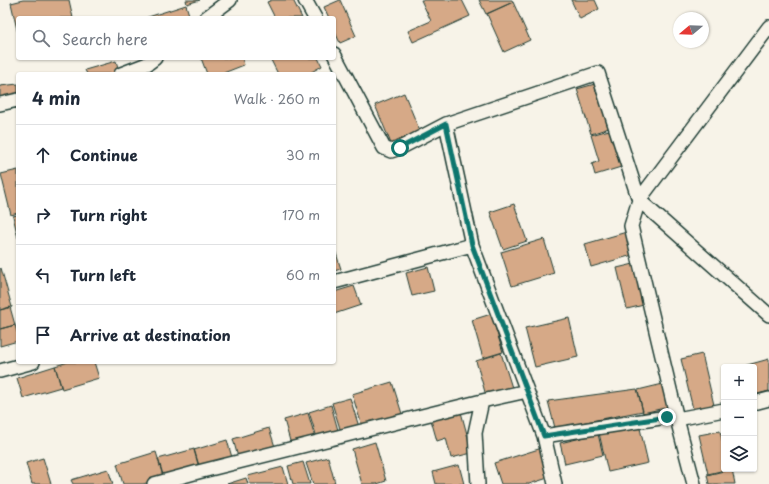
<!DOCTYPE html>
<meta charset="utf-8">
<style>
:root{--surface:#fff;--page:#f2f2f3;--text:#1f2937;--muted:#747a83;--line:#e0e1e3}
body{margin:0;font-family:"Playpen Sans",sans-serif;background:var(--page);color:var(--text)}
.controls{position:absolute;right:12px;bottom:12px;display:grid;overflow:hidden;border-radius:4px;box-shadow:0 1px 3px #0004}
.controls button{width:36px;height:36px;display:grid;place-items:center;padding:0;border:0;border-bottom:1px solid var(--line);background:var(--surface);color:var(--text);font:20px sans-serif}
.compass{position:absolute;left:673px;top:12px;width:36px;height:36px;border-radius:50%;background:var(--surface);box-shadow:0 1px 3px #0004;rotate:251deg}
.stop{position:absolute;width:12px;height:12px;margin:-9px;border:3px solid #0f766e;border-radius:50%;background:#fff}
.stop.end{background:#0f766e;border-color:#fff;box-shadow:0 1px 4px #0008}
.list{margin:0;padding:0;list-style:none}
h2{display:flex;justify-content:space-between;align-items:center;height:52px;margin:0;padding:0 16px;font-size:17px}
h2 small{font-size:13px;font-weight:400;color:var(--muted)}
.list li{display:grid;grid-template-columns:26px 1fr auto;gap:12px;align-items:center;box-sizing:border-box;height:60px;padding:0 16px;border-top:1px solid var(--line)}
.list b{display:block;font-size:15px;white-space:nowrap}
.list em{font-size:13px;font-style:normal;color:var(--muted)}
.icon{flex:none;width:22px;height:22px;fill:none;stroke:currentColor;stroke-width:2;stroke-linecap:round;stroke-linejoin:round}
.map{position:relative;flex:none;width:769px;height:484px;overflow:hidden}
.search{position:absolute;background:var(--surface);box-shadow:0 1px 3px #0004;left:16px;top:16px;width:320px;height:44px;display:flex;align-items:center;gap:10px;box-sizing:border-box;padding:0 14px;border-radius:4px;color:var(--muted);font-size:15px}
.panel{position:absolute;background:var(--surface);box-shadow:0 1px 3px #0004;left:16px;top:72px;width:320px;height:292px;border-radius:4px}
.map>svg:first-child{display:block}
.building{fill:#d6a987;stroke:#1f3d34}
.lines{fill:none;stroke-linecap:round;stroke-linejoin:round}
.minor-casing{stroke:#1f3d34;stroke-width:16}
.minor{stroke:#f7f3e8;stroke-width:13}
.route{stroke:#0f766e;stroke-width:5}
</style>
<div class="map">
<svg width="769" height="484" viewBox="0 0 769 484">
<rect width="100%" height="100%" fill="#f7f3e8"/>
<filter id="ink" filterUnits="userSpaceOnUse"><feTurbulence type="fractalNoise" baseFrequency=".025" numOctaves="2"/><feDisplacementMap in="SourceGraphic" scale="8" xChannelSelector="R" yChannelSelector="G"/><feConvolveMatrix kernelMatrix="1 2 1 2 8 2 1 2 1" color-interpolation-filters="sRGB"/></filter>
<g filter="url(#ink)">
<path class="building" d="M23 0H69L73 18H18V34L11 3Z
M186 0H200L187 4Z
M272 0H293L302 18H275L267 2Z
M340 0 356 36 340 43 334 30V18H329L324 7Z
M421 0H462L470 16 413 42 408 31 431 21Z
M479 0H512L513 2 486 14Z
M571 0H595L599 9 580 19Z
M513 2 530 40 504 52 487 14Z
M186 5 190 18H145Z
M201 58H242L244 65 221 74H207Z
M270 58H318L322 66 308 74H278Z
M116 61 120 74H87L85 70Z
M18 84V108L0 110V86Z
M595 84 609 128 591 134 577 89Z
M404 93 421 134 392 146 375 105Z
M609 130 621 167 595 175 592 164 599 161 591 135Z
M18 170V213L11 215 1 174Z
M514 204 527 241 503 249 490 212Z
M18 215V238L13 216Z
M630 231 636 254 591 267 585 244Z
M544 239 554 273 512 286 501 252Z
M334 247 341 269 334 271Z
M638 263 648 304 627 309 617 268Z
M428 267 434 291 412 296 406 273Z
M1 268 12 307 0 310V269Z
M354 286 361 305 334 314V292Z
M10 307 15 325 0 329V310Z
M491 314 503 352 483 358 472 320Z
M569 318 578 357 535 367 525 328Z
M15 325 18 335V341L0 346V329Z
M501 353 513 391 487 399 476 361Z
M702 354 714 405 693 409 681 359Z
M769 359V391L754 395V367H740Z
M68 362H94L99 378 62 389 55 366Z
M55 366 61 387 23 398 17 378Z
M392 382 403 417 363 429 352 394Z
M667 383 673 406 643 413 638 390Z
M637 389 643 411 555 428 548 401Z
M350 398 360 430 342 435 332 403Z
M331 405 339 434 318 441 309 412Z
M461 412 472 453 451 458 446 438 437 441 431 420Z
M308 413 316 440 292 448 284 420Z
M639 424 648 463 608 472 599 433Z
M269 428 276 450 239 461 233 439Z
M720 431 724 448V469H729L708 474 699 435Z
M598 434 603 455 565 464 560 443Z
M227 440 233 461 200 471 194 450Z
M375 442 386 481 377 484H362L352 449Z
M542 448 551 477 529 484H501L494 463Z
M194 449 200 469 164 480 158 459Z
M156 452 164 478 143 484H123L117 464Z
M328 457 335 483 331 484H313L306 463Z
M43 458 51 484H32L26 463Z
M303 462 310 484H293L288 466Z
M459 465 464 484H436L433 472Z
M283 467 288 484H250L248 476Z
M108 469 113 484H73L71 480Z
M732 469 735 484H709L707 475Z
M246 478 248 484H227Z"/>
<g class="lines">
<g class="minor-casing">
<path id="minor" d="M305 0 315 18
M206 18 230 0
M769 27 639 200 769 315
M334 54 384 148 391 151 400 148 446 124 598 73 639 200 631 226 677 419 694 484
M121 74 147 64 155 58
M0 104 18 100
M446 124 472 245 544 436 555 484
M334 282 472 245
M0 371 33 362
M754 403 769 399
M544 436 667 417 677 419 724 410
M154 484 198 472 482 401
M478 484 475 433 482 401 527 391"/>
</g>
<use href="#minor" class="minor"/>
</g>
</g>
<g class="lines" filter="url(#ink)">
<path class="route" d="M400 148 446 124 472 245 544 436 667 417"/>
</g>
</svg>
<div class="controls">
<button>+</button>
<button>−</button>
<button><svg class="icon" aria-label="layers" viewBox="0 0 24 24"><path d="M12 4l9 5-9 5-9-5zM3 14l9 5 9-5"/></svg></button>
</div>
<svg class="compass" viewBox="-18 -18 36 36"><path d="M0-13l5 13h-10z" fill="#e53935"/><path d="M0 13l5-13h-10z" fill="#747a83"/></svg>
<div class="stop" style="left:400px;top:148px"></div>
<div class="stop end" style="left:667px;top:417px"></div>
<div class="search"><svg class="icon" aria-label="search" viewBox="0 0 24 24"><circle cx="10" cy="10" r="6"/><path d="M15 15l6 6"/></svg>Search here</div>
<section class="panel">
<h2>4 min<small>Walk · 260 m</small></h2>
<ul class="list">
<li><svg class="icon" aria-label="ahead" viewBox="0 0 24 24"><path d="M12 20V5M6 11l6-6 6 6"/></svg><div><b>Continue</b></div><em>30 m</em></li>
<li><svg class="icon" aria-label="right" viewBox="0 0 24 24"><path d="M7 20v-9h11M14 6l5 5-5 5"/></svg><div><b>Turn right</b></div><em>170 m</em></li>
<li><svg class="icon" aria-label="left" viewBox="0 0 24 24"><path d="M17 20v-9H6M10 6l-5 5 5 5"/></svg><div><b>Turn left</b></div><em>60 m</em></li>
<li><svg class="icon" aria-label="arrive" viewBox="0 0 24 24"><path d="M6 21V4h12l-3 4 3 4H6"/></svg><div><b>Arrive at destination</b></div></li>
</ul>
</section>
</div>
